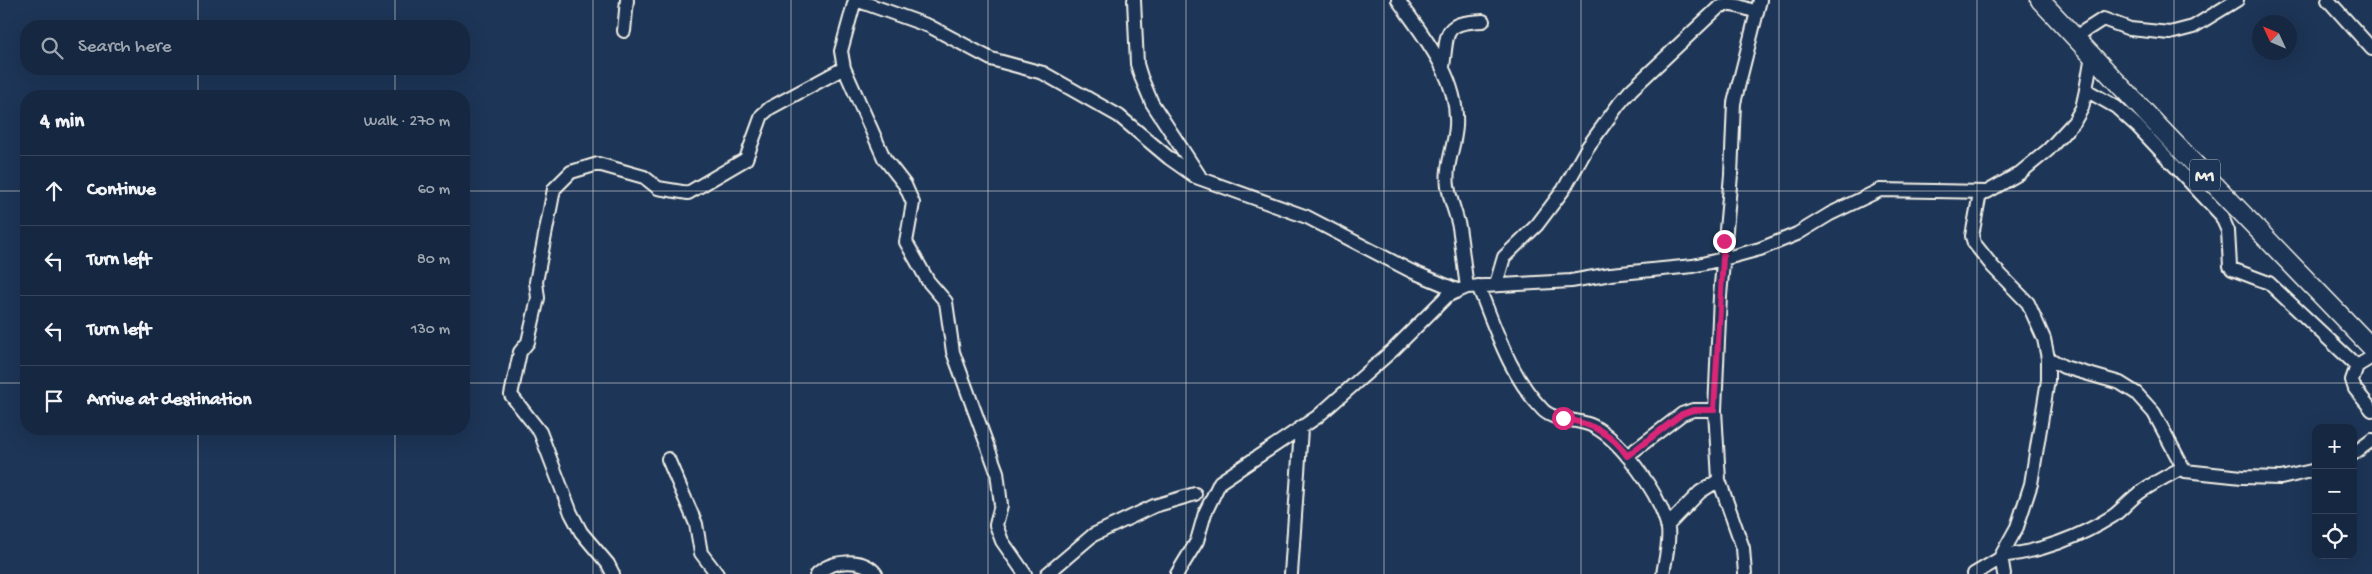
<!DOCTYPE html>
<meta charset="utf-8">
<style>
:root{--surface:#162841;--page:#1f3048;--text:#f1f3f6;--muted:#9ea6b1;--line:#35445a}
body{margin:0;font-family:"Gochi Hand",sans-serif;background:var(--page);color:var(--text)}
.controls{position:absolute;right:15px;bottom:15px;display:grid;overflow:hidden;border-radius:10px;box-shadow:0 5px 20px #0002}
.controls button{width:45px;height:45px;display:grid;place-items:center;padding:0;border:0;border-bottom:1px solid var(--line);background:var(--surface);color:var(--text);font:25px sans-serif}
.compass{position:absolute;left:2252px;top:15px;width:45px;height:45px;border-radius:50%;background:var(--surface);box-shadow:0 5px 20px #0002;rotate:314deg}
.stop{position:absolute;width:15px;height:15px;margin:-11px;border:4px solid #db2777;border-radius:50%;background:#fff}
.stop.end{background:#db2777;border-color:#fff;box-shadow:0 1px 5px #0008}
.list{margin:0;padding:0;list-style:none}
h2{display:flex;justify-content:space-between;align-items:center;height:65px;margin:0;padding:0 20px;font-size:21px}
h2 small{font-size:16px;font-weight:400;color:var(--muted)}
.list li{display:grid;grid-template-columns:32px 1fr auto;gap:15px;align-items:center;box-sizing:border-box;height:70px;padding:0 20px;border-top:1px solid var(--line)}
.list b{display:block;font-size:19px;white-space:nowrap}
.list em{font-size:16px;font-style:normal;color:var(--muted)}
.icon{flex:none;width:28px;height:28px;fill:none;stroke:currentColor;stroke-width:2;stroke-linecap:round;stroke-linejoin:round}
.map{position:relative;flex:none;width:2372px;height:574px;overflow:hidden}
.search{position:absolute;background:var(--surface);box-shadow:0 5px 20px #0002;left:20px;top:20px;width:450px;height:55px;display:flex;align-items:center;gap:12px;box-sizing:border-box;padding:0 18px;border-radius:20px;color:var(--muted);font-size:19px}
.panel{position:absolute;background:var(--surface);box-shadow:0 5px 20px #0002;left:20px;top:90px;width:450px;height:345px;border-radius:20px}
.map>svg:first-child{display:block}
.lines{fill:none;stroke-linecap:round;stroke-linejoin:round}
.minor-casing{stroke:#f4f1e8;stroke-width:16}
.highway-casing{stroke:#f4f1e8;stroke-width:21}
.minor{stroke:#1d3557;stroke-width:12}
.highway{stroke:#1d3557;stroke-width:18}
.route{stroke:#db2777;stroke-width:6}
.grid{fill:none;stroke:#f4f1e8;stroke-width:1;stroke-opacity:0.55}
.labels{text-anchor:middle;stroke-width:4;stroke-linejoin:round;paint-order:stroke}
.shield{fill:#1d3557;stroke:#b4b9bc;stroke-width:1}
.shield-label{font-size:18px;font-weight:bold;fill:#f4f1e8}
</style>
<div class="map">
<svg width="2372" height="574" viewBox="0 0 2372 574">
<rect width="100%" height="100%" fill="#1d3557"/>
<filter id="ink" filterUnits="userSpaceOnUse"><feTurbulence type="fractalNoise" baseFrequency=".02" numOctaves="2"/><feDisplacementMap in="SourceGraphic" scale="10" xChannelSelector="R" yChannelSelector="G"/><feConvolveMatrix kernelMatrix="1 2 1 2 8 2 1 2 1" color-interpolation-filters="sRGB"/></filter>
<g filter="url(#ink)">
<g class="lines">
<g class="minor-casing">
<path id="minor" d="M855 0 841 51 844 68 884 158 905 185 913 203 906 242 928 281 946 302 953 352 997 472 1001 505 996 525 1002 541 1025 574
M856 0 929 26 991 59 1043 73 1119 116 1169 158 1196 177 1307 217 1411 271 1457 290
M1134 0 1137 64 1141 77 1152 103 1199 175
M1398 0C1424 37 1459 78 1456 126 1455 146 1445 165 1448 186 1450 200 1456 213 1459 227 1462 246 1464 267 1467 287
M2328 0 2372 49
M624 31 627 0
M2075 37 2103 19 2130 29 2170 33 2193 27 2237 0
M1443 67C1448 31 1442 23 1483 21
M2086 90 2116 107 2137 126 2221 215 2228 231 2230 266 2232 269 2269 283 2357 366
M1980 193 1972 236 1974 243 1993 267 2028 303 2044 339 2048 358V380L2031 484 2017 527 2001 556 2004 574
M1496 284 1504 257 1537 225 1564 189 1587 148 1619 104 1631 90 1719 7C1730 1 1746 9 1757 12
M1478 286C1496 329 1509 375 1543 410 1555 422 1578 418 1593 426 1622 441 1662 497 1668 529 1670 543 1665 560 1663 574
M2372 357 2357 366 2352 380 2355 389 2372 410
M2048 358 2064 367 2120 383 2136 393 2154 413 2185 471 2242 477 2281 478 2316 470
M2353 454 2372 440
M1627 456 1682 414 1693 410H1715
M668 459 696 524 701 553 717 574
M1667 526 1700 492 1719 480
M2001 556C2040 552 2080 537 2113 516 2123 509 2131 498 2142 491 2155 482 2169 475 2182 468
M613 574 608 564 581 532 571 513 540 432 511 395 520 352 528 342 538 298 536 282 554 189 571 172 598 164 644 177 658 188 688 193 746 159 762 115 770 108 844 68
M817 574C831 560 863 557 876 574
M1047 574 1093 535 1154 506 1195 494
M1177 574 1197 541 1205 513 1220 482 1317 417 1394 349 1447 296 1467 287 1571 281 1611 274 1693 266 1723 259 1760 249 1797 234 1830 214 1880 190 1987 192 2020 173 2048 150 2074 122 2082 108 2086 90 2092 55
M1291 574 1301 429
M1745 574 1743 548 1719 480 1715 410 1720 296 1731 175 1734 103 1760 0
M1974 574 2001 558"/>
</g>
<g class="highway-casing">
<path id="highway" d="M2040 0 2159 127 2372 348"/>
</g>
<use href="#minor" class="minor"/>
<use href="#highway" class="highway"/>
</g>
</g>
<g class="lines" filter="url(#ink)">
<path class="route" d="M1563 418C1590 424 1612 432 1627 456L1682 414 1693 410H1714L1724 241"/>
</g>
<path class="grid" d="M198 0V26M395 0V26M593 0V574M791 0V574M988 0V574M1186 0V574M1384 0V574M1581 0V574M1779 0V574M1977 0V574M2174 0V574M198 69V96M395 69V96M0 191H26M464 191H2372M0 383H26M464 383H2372M198 429V574M395 429V574"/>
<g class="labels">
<rect class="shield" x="2190" y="159.5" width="30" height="31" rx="4"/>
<g class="shield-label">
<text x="2205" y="181">M1</text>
</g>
</g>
</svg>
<div class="controls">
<button>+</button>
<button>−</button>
<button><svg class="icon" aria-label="locate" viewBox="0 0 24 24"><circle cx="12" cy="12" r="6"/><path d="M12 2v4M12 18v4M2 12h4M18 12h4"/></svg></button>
</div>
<svg class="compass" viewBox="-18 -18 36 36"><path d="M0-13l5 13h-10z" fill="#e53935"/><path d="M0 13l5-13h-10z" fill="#9ea6b1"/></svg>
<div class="stop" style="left:1563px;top:418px"></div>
<div class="stop end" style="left:1724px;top:241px"></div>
<div class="search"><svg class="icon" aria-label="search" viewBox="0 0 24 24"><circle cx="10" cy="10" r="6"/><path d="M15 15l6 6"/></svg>Search here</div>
<section class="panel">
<h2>4 min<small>Walk · 270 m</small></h2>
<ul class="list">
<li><svg class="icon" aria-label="ahead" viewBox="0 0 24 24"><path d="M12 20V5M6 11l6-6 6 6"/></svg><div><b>Continue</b></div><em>60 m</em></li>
<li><svg class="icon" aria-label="left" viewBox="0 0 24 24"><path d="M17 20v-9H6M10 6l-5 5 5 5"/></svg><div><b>Turn left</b></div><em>80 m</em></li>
<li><svg class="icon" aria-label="left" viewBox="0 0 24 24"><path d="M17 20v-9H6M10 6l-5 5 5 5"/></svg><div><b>Turn left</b></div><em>130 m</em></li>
<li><svg class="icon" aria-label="arrive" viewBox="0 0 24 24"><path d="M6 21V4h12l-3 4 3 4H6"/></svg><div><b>Arrive at destination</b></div></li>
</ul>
</section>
</div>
